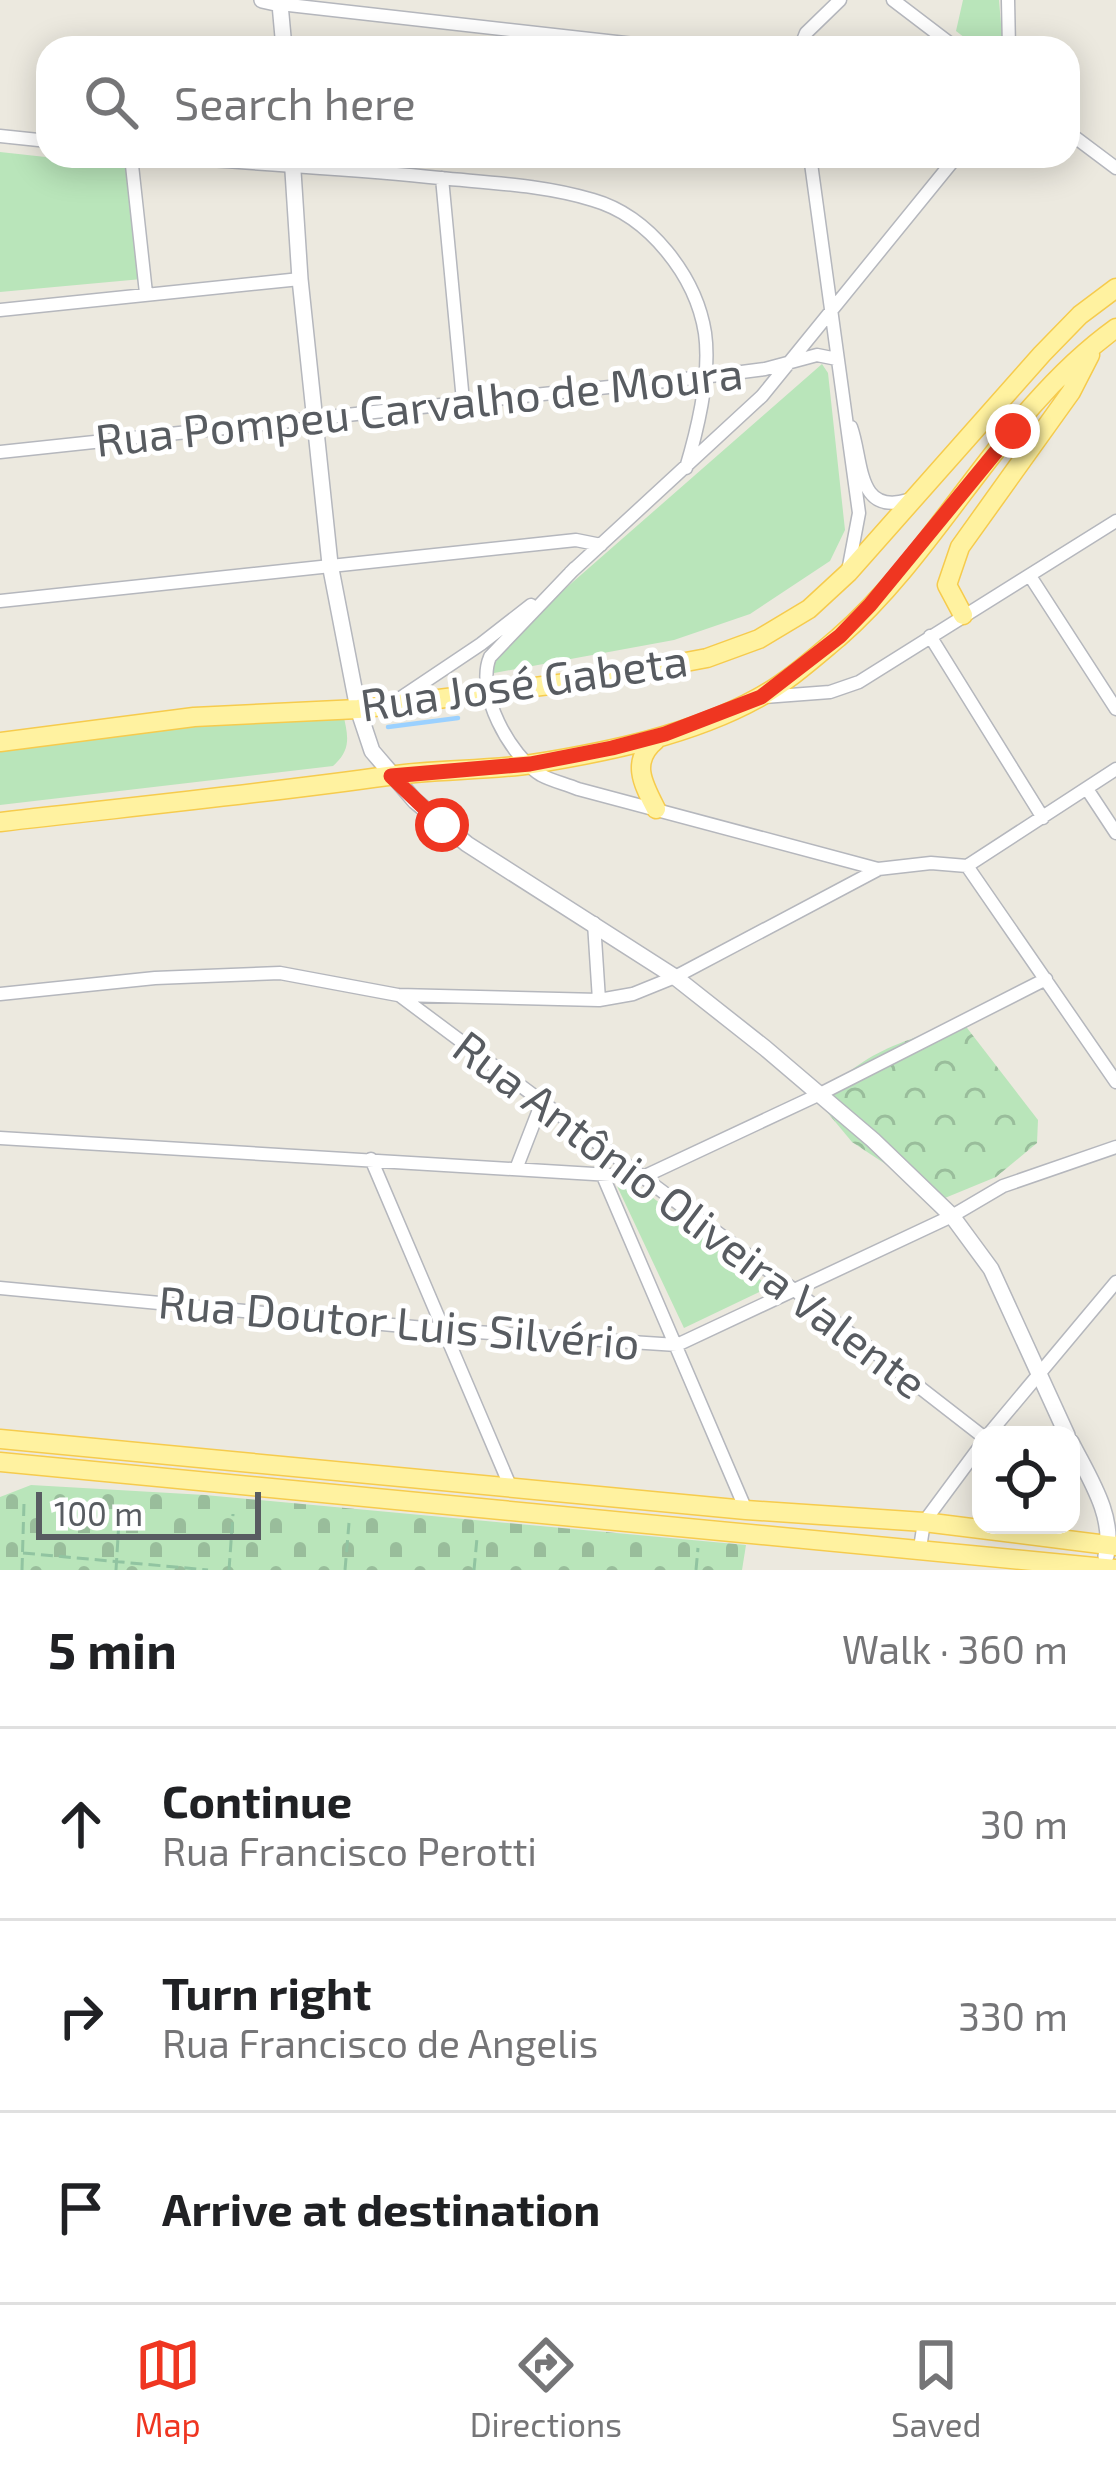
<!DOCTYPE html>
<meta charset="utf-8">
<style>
:root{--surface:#fff;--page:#f6f6f6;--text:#202124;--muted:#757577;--line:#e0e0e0;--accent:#ef3621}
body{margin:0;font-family:"Exo 2",sans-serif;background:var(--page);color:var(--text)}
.controls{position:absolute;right:36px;bottom:36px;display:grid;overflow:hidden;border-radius:24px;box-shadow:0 6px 30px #0003}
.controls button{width:108px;height:108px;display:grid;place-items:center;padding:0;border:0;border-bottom:3px solid var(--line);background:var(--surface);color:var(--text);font:60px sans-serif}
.scale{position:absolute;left:36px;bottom:30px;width:225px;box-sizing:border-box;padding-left:12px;border:6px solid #585c61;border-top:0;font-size:33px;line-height:42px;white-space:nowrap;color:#585c61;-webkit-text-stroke:9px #fff;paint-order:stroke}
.stop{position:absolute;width:36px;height:36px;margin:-27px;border:9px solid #ef3621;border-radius:50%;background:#fff}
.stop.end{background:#ef3621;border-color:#fff;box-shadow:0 3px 12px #0008}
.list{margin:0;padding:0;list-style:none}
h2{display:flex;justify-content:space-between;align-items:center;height:156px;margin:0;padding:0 48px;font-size:51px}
h2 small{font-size:39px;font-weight:400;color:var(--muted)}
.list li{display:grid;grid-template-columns:78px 1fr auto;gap:36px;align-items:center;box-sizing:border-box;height:192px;padding:0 48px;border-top:3px solid var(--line)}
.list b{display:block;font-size:45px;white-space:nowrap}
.list p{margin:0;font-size:39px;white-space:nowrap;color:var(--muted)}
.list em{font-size:39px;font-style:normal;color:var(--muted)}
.icon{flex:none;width:66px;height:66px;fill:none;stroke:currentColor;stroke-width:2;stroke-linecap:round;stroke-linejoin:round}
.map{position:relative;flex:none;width:1116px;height:1570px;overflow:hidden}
.search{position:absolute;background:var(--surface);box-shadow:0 6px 30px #0003;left:36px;right:36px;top:36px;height:132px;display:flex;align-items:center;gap:30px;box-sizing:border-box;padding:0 42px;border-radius:36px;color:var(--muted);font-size:45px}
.sheet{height:732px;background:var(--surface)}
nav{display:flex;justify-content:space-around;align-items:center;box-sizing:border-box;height:168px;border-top:3px solid var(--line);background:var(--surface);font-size:33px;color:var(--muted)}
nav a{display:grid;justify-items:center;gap:6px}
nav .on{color:var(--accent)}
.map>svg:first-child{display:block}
.forest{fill:url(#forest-crowns)}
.cemetery{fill:url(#cemetery-stones)}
.park{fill:#b9e5ba}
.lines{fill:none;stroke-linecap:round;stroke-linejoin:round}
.stream{stroke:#9bd1ff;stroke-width:4.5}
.minor-casing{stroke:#b5b7bd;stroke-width:15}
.tertiary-casing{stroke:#b5b7bd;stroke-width:18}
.primary-casing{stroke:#f6cb4d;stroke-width:21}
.path{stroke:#91c4a1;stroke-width:3;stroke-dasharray:12 6;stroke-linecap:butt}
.minor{stroke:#fff;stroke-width:12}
.tertiary{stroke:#fff;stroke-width:15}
.primary{stroke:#fff2a0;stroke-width:18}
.route{stroke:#ef3621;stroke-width:15}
.labels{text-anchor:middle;stroke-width:10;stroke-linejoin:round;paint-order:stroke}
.street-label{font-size:45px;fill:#585c61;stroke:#fff}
</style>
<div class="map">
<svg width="1116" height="1570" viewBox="0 0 1116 1570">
<defs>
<pattern id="forest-crowns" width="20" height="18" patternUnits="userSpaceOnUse" patternTransform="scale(3)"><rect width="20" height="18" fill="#b9e5ba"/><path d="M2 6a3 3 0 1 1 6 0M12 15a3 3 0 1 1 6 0" fill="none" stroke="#99bd9b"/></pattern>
<pattern id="cemetery-stones" width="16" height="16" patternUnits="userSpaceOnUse" patternTransform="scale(3)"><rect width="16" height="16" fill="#b9e5ba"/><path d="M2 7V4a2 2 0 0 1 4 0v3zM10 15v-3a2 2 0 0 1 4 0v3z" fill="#99bd9b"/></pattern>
</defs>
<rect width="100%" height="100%" fill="#ece9df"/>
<path class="forest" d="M964 1024 1038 1120 1037 1143 996 1177 940 1200 852 1142 822 1106C844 1057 915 1035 964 1024Z"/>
<path class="cemetery" d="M31 1485 205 1495 746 1545 742 1570H0V1497Z"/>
<path class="park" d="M963 0H999L1003 48H978L956 31Z
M0 152 128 166 142 279 0 292Z
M822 364 828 373 845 530 830 561 750 614 674 640 494 673 492 663 502 644Z
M333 708 343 713C348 736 352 749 333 766L0 805V748Z
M617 1186 640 1188 770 1287 684 1328Z"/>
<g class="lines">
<path class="stream" d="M388 727 458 718"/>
<g class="minor-casing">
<path id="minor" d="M893 0 956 48
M1008 0 1009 48
M280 4 670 48
M800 48 806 33 840 0
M1068 132 1116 168
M0 136 48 141
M131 156 146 293
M167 156C258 165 349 168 440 178 491 183 544 185 593 200 649 216 696 276 705 333 711 375 698 428 686 468
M810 156 859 513 849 566
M442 178 463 401
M0 310 300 279
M851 427C863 460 856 516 908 500
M0 452 703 377 765 369 817 355 837 359
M575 568 490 657C475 692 510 756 541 775 552 781 566 784 578 789L878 869 931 863 967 866 1116 1082
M570 573 762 396 957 156
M1030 576 1116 709
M0 601 576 540 601 545
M930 636 1043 818
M764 697 830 692 859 682 1116 521
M396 701 481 644 531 605
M1087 789 1116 833
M967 866 1116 769
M594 923 599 1000
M0 994 155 978 280 973 398 995 599 1000 633 994 675 977 877 870
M399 995 793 1289 981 1435
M0 1138 643 1177 818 1095 1046 979
M371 1159 511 1488
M516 1169 542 1102
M603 1176 746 1510
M0 1288 446 1330 677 1345 952 1216 1003 1186 1116 1147
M988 1435 1116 1282
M920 1548 924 1522 981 1445"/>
</g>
<g class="tertiary-casing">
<path id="tertiary" d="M262 0 280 4 284 48
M292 156 300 279 330 564 358 709 372 751 415 801 467 844 675 977 765 1048 873 1140 952 1216 991 1269 1067 1435
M1071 1442C1088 1476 1116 1517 1106 1556"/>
</g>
<g class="primary-casing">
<path id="primary" d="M963 615 947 585 960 547 1071 392 1090 355
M656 740C630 761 643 784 656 809
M0 742 194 717 358 709 590 680 707 658 759 639 809 609 848 573 1042 354 1080 315 1116 288
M0 822C129 807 259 794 388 776 435 769 485 771 532 764 607 752 691 735 758 698 786 683 814 658 838 638 942 547 1002 410 1116 328
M0 1439 746 1510 924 1522 1116 1546
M0 1462 1116 1569"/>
</g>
<path class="path" d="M23 1553 208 1570
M22 1570 24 1503
M116 1570 120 1505
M229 1570 233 1514
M345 1570 349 1523
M474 1570 477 1538
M696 1570 698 1548"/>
<use href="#minor" class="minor"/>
<use href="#tertiary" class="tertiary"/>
<use href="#primary" class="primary"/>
</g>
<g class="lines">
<path class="route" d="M442 825 391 776 530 764 612 748 665 734 761 697 840 636 870 605 1013 431"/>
</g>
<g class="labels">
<g class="street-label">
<text transform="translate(419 407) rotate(-6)" y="16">Rua Pompeu Carvalho de Moura</text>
<text transform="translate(524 683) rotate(-8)" y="16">Rua José Gabeta</text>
<text transform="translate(690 1215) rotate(37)" y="16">Rua Antônio Oliveira Valente</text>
<text transform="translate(399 1323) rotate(5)" y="16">Rua Doutor Luis Silvério</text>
</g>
</g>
</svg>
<div class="controls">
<button><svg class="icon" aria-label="locate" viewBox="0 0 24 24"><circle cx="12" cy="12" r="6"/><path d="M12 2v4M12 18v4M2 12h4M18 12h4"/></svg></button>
</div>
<div class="scale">100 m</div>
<div class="stop" style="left:442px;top:825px"></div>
<div class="stop end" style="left:1013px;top:431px"></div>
<div class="search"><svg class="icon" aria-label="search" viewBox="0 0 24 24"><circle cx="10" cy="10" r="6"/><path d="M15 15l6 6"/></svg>Search here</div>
</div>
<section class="sheet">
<h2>5 min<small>Walk · 360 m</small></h2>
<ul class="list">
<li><svg class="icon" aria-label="ahead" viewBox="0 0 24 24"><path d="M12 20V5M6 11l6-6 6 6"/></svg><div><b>Continue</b><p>Rua Francisco Perotti</p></div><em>30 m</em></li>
<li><svg class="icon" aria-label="right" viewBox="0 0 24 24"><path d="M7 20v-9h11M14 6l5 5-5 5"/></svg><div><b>Turn right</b><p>Rua Francisco de Angelis</p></div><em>330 m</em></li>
<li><svg class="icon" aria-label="arrive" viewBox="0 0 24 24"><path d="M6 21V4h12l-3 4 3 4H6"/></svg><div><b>Arrive at destination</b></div></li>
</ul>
</section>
<nav>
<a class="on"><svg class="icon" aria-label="map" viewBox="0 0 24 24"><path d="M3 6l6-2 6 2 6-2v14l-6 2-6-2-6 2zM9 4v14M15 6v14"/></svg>Map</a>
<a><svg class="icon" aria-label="directions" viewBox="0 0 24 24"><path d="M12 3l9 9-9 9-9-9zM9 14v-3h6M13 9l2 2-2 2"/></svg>Directions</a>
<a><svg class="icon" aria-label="saved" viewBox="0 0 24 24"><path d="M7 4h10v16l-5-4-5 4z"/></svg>Saved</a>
</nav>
